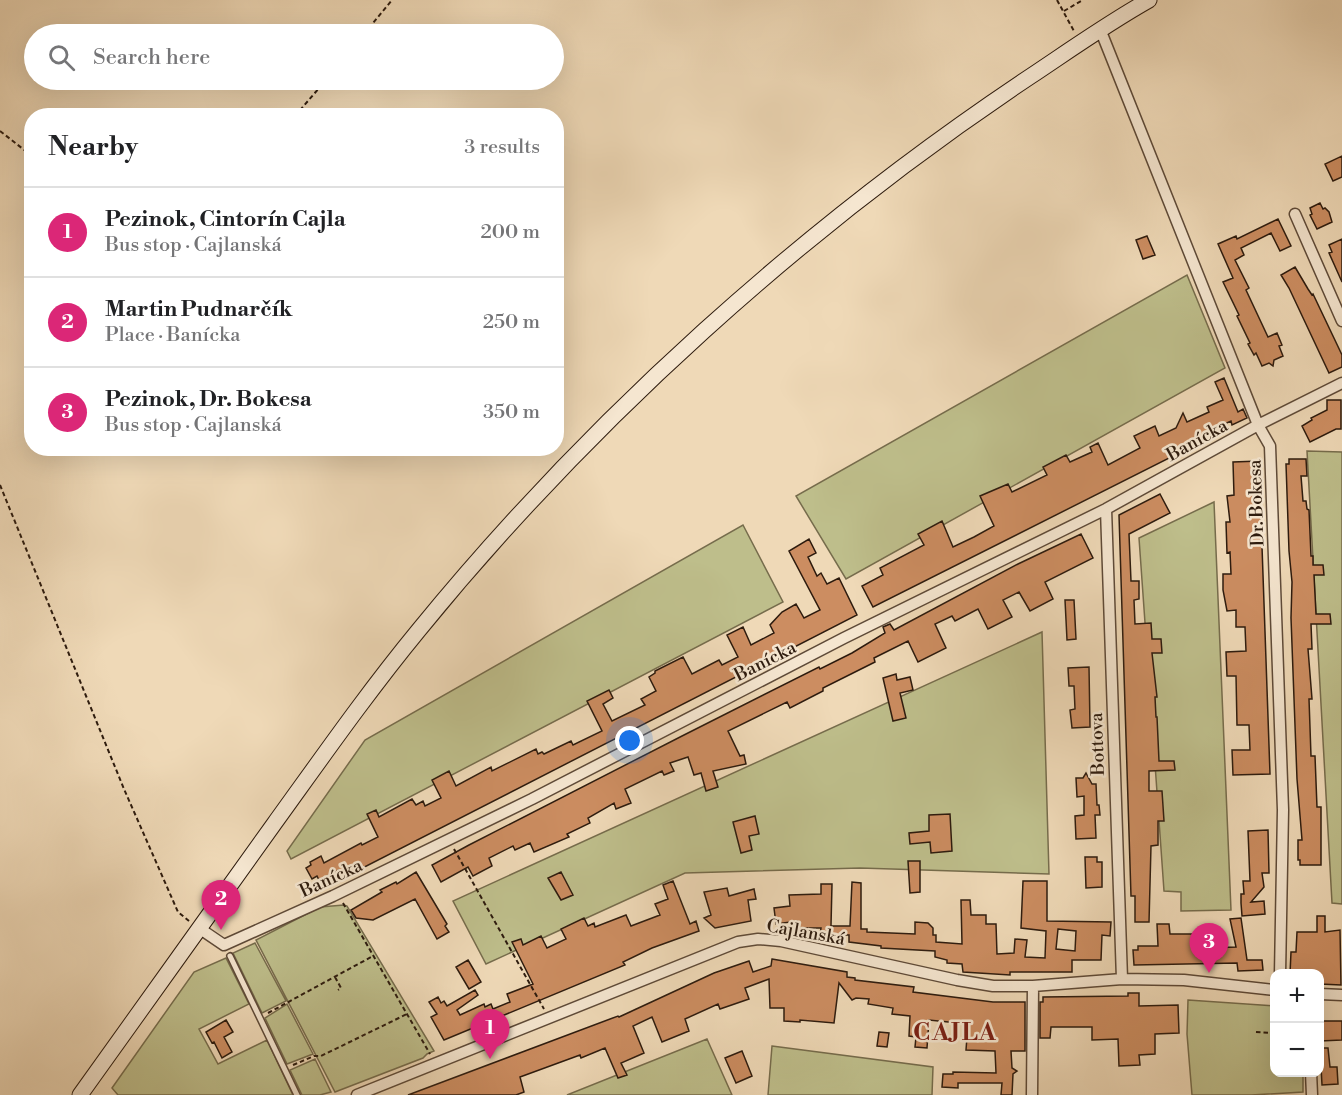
<!DOCTYPE html>
<meta charset="utf-8">
<style>
:root{--surface:#fff;--page:#f2f2f2;--text:#202124;--muted:#757577;--line:#e0e0e0;--accent:#db2777}
body{margin:0;font-family:"Libre Bodoni",serif;background:var(--page);color:var(--text)}
.controls{position:absolute;right:18px;bottom:18px;display:grid;overflow:hidden;border-radius:12px;box-shadow:0 6px 24px #0002}
.controls button{width:54px;height:54px;display:grid;place-items:center;padding:0;border:0;border-bottom:2px solid var(--line);background:var(--surface);color:var(--text);font:30px sans-serif}
.you{position:absolute;left:630px;top:741px;width:21px;height:21px;margin:-15px;border:4px solid #fff;border-radius:50%;background:#1a73e8;box-shadow:0 0 0 9px #1a73e833}
.badge{display:grid;place-items:center;width:39px;height:39px;border-radius:50%;background:var(--accent);color:#fff;font-size:20px;font-weight:700}
.pin{position:absolute;translate:-50% -50px;filter:drop-shadow(0 2px 3px #0008)}
.pin::after{content:'';position:absolute;top:32px;width:21px;height:18px;background:inherit;clip-path:polygon(0 0,100% 0,50% 100%)}
.list{margin:0;padding:0;list-style:none}
h2{display:flex;justify-content:space-between;align-items:center;height:78px;margin:0;padding:0 24px;font-size:26px}
h2 small{font-size:20px;font-weight:400;color:var(--muted)}
.list li{display:grid;grid-template-columns:39px 1fr auto;gap:18px;align-items:center;box-sizing:border-box;height:90px;padding:0 24px;border-top:2px solid var(--line)}
.list b{display:block;font-size:22px;white-space:nowrap}
.list p{margin:0;font-size:20px;white-space:nowrap;color:var(--muted)}
.list em{font-size:20px;font-style:normal;color:var(--muted)}
.icon{flex:none;width:33px;height:33px;fill:none;stroke:currentColor;stroke-width:2;stroke-linecap:round;stroke-linejoin:round}
.map{position:relative;flex:none;width:1342px;height:1095px;overflow:hidden}
.search{position:absolute;background:var(--surface);box-shadow:0 6px 24px #0002;left:24px;top:24px;width:540px;height:66px;display:flex;align-items:center;gap:15px;box-sizing:border-box;padding:0 21px;border-radius:33px;color:var(--muted);font-size:22px}
.panel{position:absolute;background:var(--surface);box-shadow:0 6px 24px #0002;left:24px;top:108px;width:540px;height:348px;border-radius:24px}
.map>svg:first-child{display:block}
.green{fill:#bebe8b;stroke:#766c4c;stroke-width:1.5}
.building{fill:#cc8d61;stroke:#2d1b0e;stroke-width:1.5;fill-rule:evenodd}
.lines{fill:none;stroke-linecap:round;stroke-linejoin:round}
.lane-casing{stroke:#5e4a38;stroke-width:8}
.street-casing{stroke:#5e4a38;stroke-width:13}
.secondary-casing{stroke:#2d1b0e;stroke-width:17}
.path{stroke:#2d1b0e;stroke-width:2;stroke-dasharray:4.5 3;stroke-linecap:butt}
.lane{stroke:#f5e6d0;stroke-width:5}
.street{stroke:#f5e6d0;stroke-width:10}
.secondary{stroke:#f5e6d0;stroke-width:15}
.labels{text-anchor:middle;stroke-width:5;stroke-linejoin:round;paint-order:stroke}
.street-label{font-size:18px;fill:#2d1b0e;stroke:#f5e6d0}
.district-label{font-size:24px;font-weight:bold;letter-spacing:1.5px;fill:#7a1f14;stroke:#f5e6d0}
</style>
<div class="map">
<svg width="1342" height="1095" viewBox="0 0 1342 1095">
<rect width="100%" height="100%" fill="#efd9b7"/>
<filter id="stains"><feTurbulence type="fractalNoise" baseFrequency=".00333" numOctaves="4"/><feColorMatrix values="0 0 0 0 .2 0 0 0 0 .09 0 0 0 0 .02 0 0 0 .5 -.17"/></filter>
<radialGradient id="worn" r=".72"><stop offset=".6" stop-color="#630" stop-opacity="0"/><stop offset="1" stop-color="#630" stop-opacity=".3"/></radialGradient>
<path class="green" d="M1187 275 1225 368 846 579 796 496Z
M1307 451 1342 452V904L1332 903Z
M1214 502 1231 910 1181 911V892L1164 891 1139 538Z
M743 525 783 602 291 859 287 851 365 740Z
M1042 632 1049 874 860 868 685 873 486 964 453 901Z
M344 905 347 906 434 1051 427 1054 423 1058 335 1092 256 940 320 907Z
M255 943 286 1001 262 1013 233 953Z
M226 958 249 1004 199 1029 218 1064 267 1040 293 1095H118L112 1088 194 972Z
M1188 1000 1274 1006V1072L1303 1073V1092L1251 1095H1192L1187 1034Z
M287 1004 313 1054 287 1064 265 1018Z
M707 1039 732 1095H567Z
M772 1046 933 1067 932 1095H768Z
M315 1059 331 1092 320 1095H302L290 1070Z"/>
<path class="building" d="M1342 156V177L1333 181 1325 164Z
M1320 203 1323 209 1325 208 1329 212 1332 222 1317 229 1310 215 1312 214 1310 208Z
M1278 219 1291 246 1280 251 1271 233 1241 248 1244 255 1235 260 1249 288 1246 290 1268 337 1277 333 1282 345 1279 346 1283 356 1274 360 1273 366 1269 363 1262 366 1256 353 1254 355 1248 344 1250 343 1237 316 1239 315 1223 282 1233 278 1218 244 1236 236 1237 239Z
M1147 236 1155 255 1143 259 1136 240Z
M1342 239V282L1329 253 1332 252 1329 245Z
M1295 267 1308 289 1312 295 1313 294 1342 355V367L1329 373 1289 288 1281 275Z
M1224 378 1238 412 1243 409 1247 418 1232 425 1231 421 1204 433 1207 439 873 607 862 586 883 575 880 568 924 545 918 534 942 521 953 547 974 537 994 526 980 496 1008 484 1012 492 1047 475 1043 467 1066 455 1070 462 1092 452 1090 447 1098 443 1108 465 1140 448 1134 436 1155 426 1159 436 1176 428 1183 413 1187 422 1209 412 1207 407 1223 400 1215 382Z
M1327 400H1341V429H1336L1310 442 1302 426 1312 420 1311 418 1327 410Z
M1289 459H1306L1307 476H1301L1303 501H1306L1307 509 1309 510 1311 556H1313V565H1323L1324 575H1314L1316 614H1330L1331 624H1311L1312 649H1308L1312 699H1309L1311 756H1315L1317 807H1321V865H1300V860H1298V840H1302L1297 779 1291 618 1292 582 1289 551 1286 464H1289Z
M1259 461 1270 774 1233 775 1232 750H1250L1249 725H1237L1236 676H1227L1226 652 1246 651 1245 627H1236V610L1227 611 1223 590V574H1231L1230 552 1227 553 1226 522H1230L1227 496 1234 495 1233 462Z
M1160 494 1170 513 1129 534 1131 581H1139V599L1134 600 1135 624 1151 623 1152 639H1161L1162 653H1152L1157 697H1155L1156 717H1157L1159 761H1174L1175 770 1149 771V791H1162L1164 821H1158V845L1151 846 1149 922H1135V896H1131L1119 515Z
M1081 534 1093 558 1045 582 1053 599 1030 611 1019 592 1003 600 1012 617 988 629 978 609 955 621 952 616 935 624 946 648 918 662 908 641 874 658 875 662 823 688V691L790 708 787 702 728 731 740 756 744 755 746 764 713 771 718 787 706 791 701 773 694 775 688 757 670 763 674 771 664 775 662 771 625 789 631 803 616 809 614 803 588 818 590 823 567 834 569 837 534 852 530 843 515 850 513 846 489 858 492 866 473 876 468 867 441 882 432 865 469 845 684 735 819 667 820 669 852 653 885 633 883 627 890 624 894 630 1018 564Z
M809 539 816 553 808 557 817 576 821 573 827 584 839 578 857 615 343 878 339 870 319 880 317 876 312 879 306 868 311 865 310 862 321 856 324 863 361 843 362 845 378 837 367 814 376 810 379 817 412 799 416 805 423 801 425 806 441 798 432 780 449 771 456 786 491 767 492 771 536 749 538 754 542 752 544 754 571 741 573 745 602 731 587 701 609 690 613 698 603 704 612 721 645 705 641 699 656 691 649 677 655 673V671L683 657 692 674 719 660 722 665 738 657 727 635 743 627 751 645 774 633 770 625 782 612 796 604 804 618 820 610 789 551Z
M1065 600H1074L1076 639 1067 640Z
M1089 667 1090 727 1072 728 1070 710 1075 709 1074 686H1069L1068 668Z
M896 674 897 680 910 677 913 690 900 693 906 718 893 721 883 678Z
M1086 773 1092 784H1096L1097 805H1099L1100 815H1095L1096 838 1076 839 1075 816 1084 815V796L1077 797 1076 778H1083Z
M950 814 952 851 931 853 930 842 910 844 909 833 929 831V815Z
M755 816 759 834 749 836 752 850 741 853 733 822Z
M1268 830 1269 873H1262L1264 887 1251 902 1264 901 1265 914 1242 916 1241 903V894H1244L1243 881H1250L1248 831Z
M1085 857H1097V862H1102V887L1086 888Z
M908 861H920V892L910 893Z
M416 872 447 924 445 926 449 932 437 939 415 899 373 920 356 918 351 910 382 892 380 890 396 882 397 884Z
M561 872 573 895 561 900 548 878Z
M673 881 690 924 696 921 699 931 652 948 623 962 625 965 444 1040 431 1017 437 1014 429 1002 438 997 441 1003 444 1001 447 1006 475 990 478 995 457 1010 460 1015 484 1004 485 1007 491 1004 493 1009 510 1002 507 994 533 984 512 942 521 939 523 945 541 936 547 948 566 939 561 929 584 918 588 926 594 923 595 927 626 915 631 926 660 915 655 904 668 899 663 885Z
M1023 881H1047V921L1111 922 1110 936 1102 935 1101 960H1072V972H1010V975L963 972 962 964 947 963V960L935 957V951L881 948V946L849 942V935H820L821 928H797V921L776 924 774 908 790 906 789 895 821 894V884H832L831 926H850L852 882 861 883V929H867V932L915 934V922L928 923 933 928V935H936V942L962 944 961 900H970L971 915H986V924H996L997 954 1014 953 1015 939 1027 940 1025 957 1045 958 1046 931 1021 928ZM1058 929 1076 931 1075 951 1056 949Z
M727 888 729 896 754 889 756 899 748 900 751 921 715 928 704 918 711 915 704 892Z
M1317 916H1325V932L1340 930 1341 985 1320 984V974H1290L1291 952H1296L1297 932H1317Z
M1241 918 1247 960H1262L1263 970 1238 971 1237 963 1134 965 1133 950H1138V946H1158L1157 924H1169L1170 934H1207V948L1236 947 1230 919Z
M772 959 847 972V977L855 978V980L914 987 913 992 993 1002H1025V1051H1011L1012 1068 1017 1071 1013 1074 1012 1095H1001L1002 1083H958V1088L942 1087 943 1074H953V1072L996 1073 995 1051 966 1050 968 1024 929 1020 927 1048 915 1047 916 1037 909 1036 910 1016 892 1014 893 1008 868 1004 869 999 856 998 852 1000 839 983 834 1023 800 1020V1022L784 1021V1008H770L769 979 745 988 749 999 720 1009 718 1004 685 1019 689 1031 662 1042 652 1017 633 1026 644 1053 621 1063 627 1075 618 1078 605 1048 581 1058 580 1055 520 1077 524 1092 516 1095H408L618 1016 619 1017 714 973 749 961 753 972 771 966Z
M468 960 481 982 469 989 456 967Z
M1128 993H1139V1006L1178 1005 1179 1033 1155 1034V1054L1139 1055 1140 1065 1119 1066 1118 1039 1092 1040V1027H1051L1050 1038H1040V1002H1043V997L1128 996Z
M226 1020 233 1032 224 1037 232 1052 222 1058 214 1042 212 1043 206 1032Z
M1320 1021H1342V1040L1320 1041Z
M879 1032 889 1033 887 1047 877 1046Z
M1320 1048H1328L1330 1067H1337L1338 1084 1322 1085Z
M742 1051 752 1076 736 1083 725 1058Z"/>
<g class="lines">
<g class="lane-casing">
<path id="lane" d="M230 956 297 1095"/>
</g>
<g class="street-casing">
<path id="street" d="M1100 29 1258 425 1270 446 1283 810 1280 974
M1295 214 1342 321
M1106 509 1122 979
M199 928 224 945 333 896 532 799 844 638 1106 509 1258 425 1342 383
M1320 994 1342 995
M1311 1072 1312 1095
M357 1095 738 942 758 939 781 941 957 980 993 986H1033L1122 979 1184 980 1274 990
M1032 1095 1033 986"/>
</g>
<g class="secondary-casing">
<path id="secondary" d="M80 1095C145 1005 209 914 274 824 321 759 367 693 418 631 591 419 804 227 1031 76 1070 50 1108 23 1149 0"/>
</g>
<path class="path" d="M1057 0 1075 33
M1064 11 1083 0
M364 34 392 0
M295 116 326 80
M0 131 32 156
M0 485 124 789 178 912 189 921
M454 849 544 1009
M343 903 430 1054
M335 977 341 988 338 990
M268 1013 373 956
M1256 1032 1274 1033
M293 1065 314 1056H321L407 1014"/>
<use href="#lane" class="lane"/>
<use href="#street" class="street"/>
<use href="#secondary" class="secondary"/>
</g>
<g class="labels">
<g class="street-label">
<text transform="translate(1197 440) rotate(-29)" y="6">Banícka</text>
<text transform="translate(1256 503) rotate(-92)" y="6">Dr. Bokesa</text>
<text transform="translate(765 661) rotate(-27)" y="6">Banícka</text>
<text transform="translate(1097 744) rotate(-92)" y="6">Bottova</text>
<text transform="translate(331 878) rotate(-25)" y="6">Banícka</text>
<text transform="translate(806 932) rotate(10)" y="6">Cajlanská</text>
</g>
<g class="district-label">
<text x="955" y="1040">CAJLA</text>
</g>
</g>
<rect width="100%" height="100%" filter="url(#stains)"/>
<rect width="100%" height="100%" fill="url(#worn)"/>
</svg>
<div class="controls">
<button>+</button>
<button>−</button>
</div>
<div class="you"></div>
<div class="pin badge" style="left:490px;top:1059px">1</div>
<div class="pin badge" style="left:221px;top:930px">2</div>
<div class="pin badge" style="left:1209px;top:973px">3</div>
<div class="search"><svg class="icon" aria-label="search" viewBox="0 0 24 24"><circle cx="10" cy="10" r="6"/><path d="M15 15l6 6"/></svg>Search here</div>
<section class="panel">
<h2>Nearby<small>3 results</small></h2>
<ul class="list">
<li><span class="badge">1</span><div><b>Pezinok, Cintorín Cajla</b><p>Bus stop · Cajlanská</p></div><em>200 m</em></li>
<li><span class="badge">2</span><div><b>Martin Pudnarčík</b><p>Place · Banícka</p></div><em>250 m</em></li>
<li><span class="badge">3</span><div><b>Pezinok, Dr. Bokesa</b><p>Bus stop · Cajlanská</p></div><em>350 m</em></li>
</ul>
</section>
</div>
